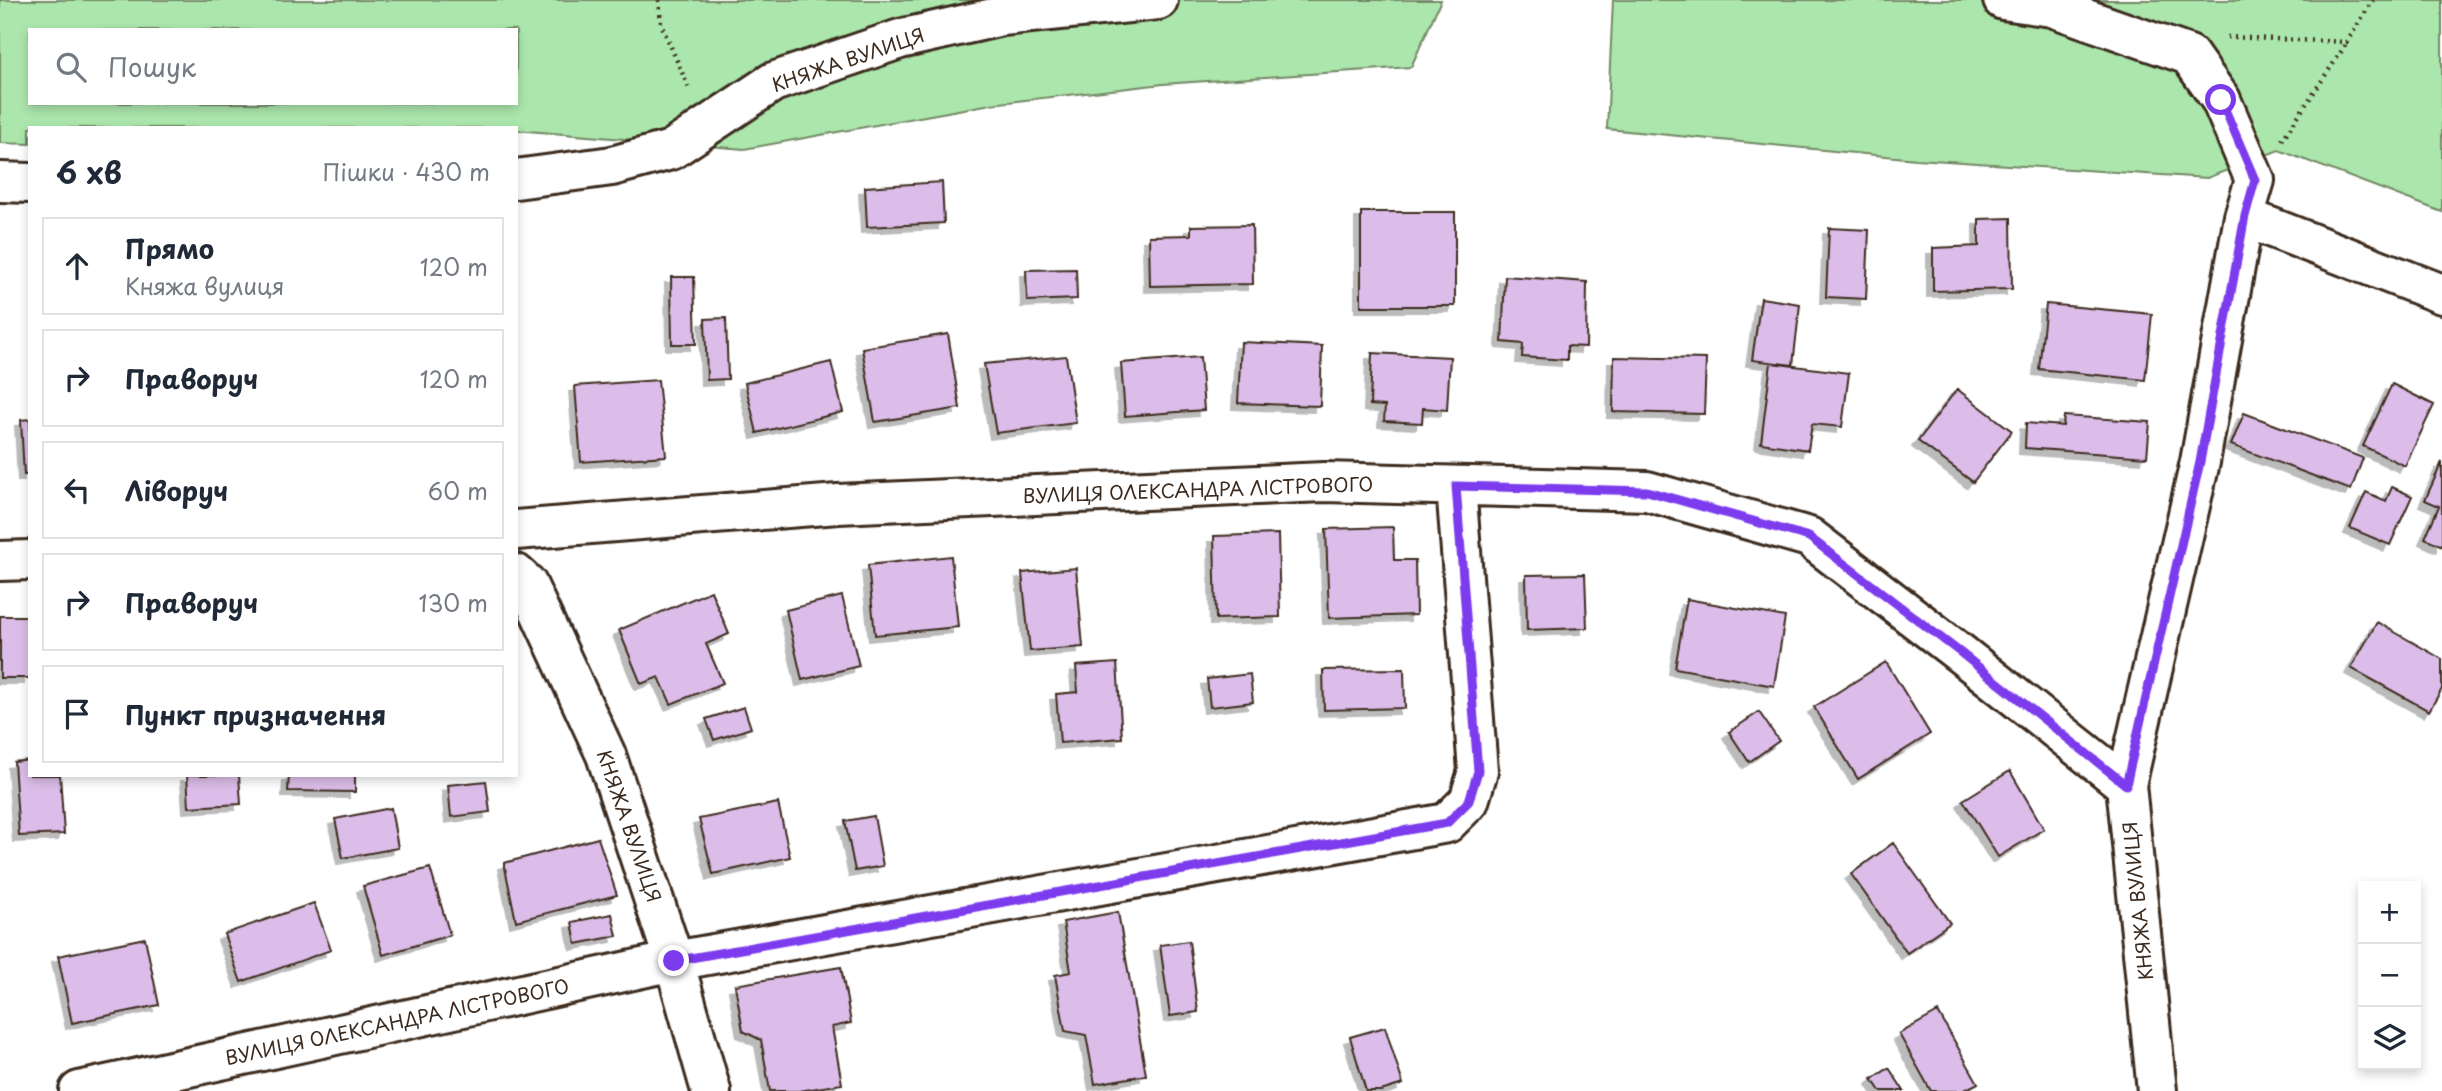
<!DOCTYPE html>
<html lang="uk">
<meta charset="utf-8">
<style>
:root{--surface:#fff;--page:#f6f6f7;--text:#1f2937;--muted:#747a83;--line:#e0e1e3}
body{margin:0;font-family:"Playpen Sans",sans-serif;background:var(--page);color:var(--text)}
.controls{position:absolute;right:21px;bottom:21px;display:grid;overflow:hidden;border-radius:0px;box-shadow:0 4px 10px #0003}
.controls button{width:63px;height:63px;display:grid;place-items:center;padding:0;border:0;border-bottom:2px solid var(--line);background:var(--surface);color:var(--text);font:35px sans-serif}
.stop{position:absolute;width:21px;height:21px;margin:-16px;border:5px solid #7c3aed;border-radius:50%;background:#fff}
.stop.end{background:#7c3aed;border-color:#fff;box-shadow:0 2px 7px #0008}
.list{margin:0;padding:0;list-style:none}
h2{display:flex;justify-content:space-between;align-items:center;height:91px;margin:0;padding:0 28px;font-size:30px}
h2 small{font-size:23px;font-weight:400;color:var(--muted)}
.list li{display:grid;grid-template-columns:46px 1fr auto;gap:21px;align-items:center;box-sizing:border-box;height:98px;margin:0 14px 14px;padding:0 14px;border:2px solid var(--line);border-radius:0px}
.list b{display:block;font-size:26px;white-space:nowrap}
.list p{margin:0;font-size:23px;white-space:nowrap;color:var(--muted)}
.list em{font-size:23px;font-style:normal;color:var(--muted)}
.icon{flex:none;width:38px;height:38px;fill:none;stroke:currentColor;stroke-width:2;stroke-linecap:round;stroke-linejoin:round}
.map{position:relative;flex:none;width:2442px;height:1091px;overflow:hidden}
.search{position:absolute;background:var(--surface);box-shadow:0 4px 10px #0003;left:28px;top:28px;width:490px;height:77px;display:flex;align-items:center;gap:18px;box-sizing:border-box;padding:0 24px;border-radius:0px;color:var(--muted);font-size:26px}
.panel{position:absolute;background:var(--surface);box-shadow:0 4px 10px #0003;left:28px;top:126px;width:490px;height:651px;border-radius:0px}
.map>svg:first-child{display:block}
.green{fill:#abe6ac;stroke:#738865;stroke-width:2;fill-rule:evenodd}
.building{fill:#dcbde9;stroke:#3b2a1e;stroke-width:2;filter:url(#shadow)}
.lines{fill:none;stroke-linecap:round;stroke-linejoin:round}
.minor-casing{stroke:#3b2a1e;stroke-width:44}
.path{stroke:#3b2a1e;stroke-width:4.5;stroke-dasharray:2 5;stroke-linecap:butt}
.minor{stroke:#fff;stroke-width:38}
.route{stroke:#7c3aed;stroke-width:9}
.labels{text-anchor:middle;stroke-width:6;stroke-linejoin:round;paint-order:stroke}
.street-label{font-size:19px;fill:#3b2a1e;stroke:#fff}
</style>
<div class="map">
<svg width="2442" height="1091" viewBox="0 0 2442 1091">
<defs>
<filter id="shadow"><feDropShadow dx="-6" dy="6" stdDeviation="0" flood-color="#0004"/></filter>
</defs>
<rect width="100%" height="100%" fill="#fff"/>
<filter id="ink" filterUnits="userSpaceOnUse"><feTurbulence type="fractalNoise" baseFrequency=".0143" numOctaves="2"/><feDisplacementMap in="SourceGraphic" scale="14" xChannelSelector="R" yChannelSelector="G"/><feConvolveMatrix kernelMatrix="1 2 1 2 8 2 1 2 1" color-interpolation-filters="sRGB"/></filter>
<g filter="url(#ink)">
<path class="green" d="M0 0H1441L1411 67 1163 84 991 104 744 149 516 130V128H30V144L0 143ZM30 30H516V103H30Z
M1613 0H2442V212L2279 150 2207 178 1916 159 1607 129Z"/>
<path class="building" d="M942 182 944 223 867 227 865 187Z
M1361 212H1455V306H1361Z
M2011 218 2012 289 1933 291V248L1979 246V219Z
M1252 225 1253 284 1150 286 1149 236 1191 235V226Z
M1829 228 1869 230 1866 299 1826 297Z
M1076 269 1077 299 1027 301 1026 270Z
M1505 276 1587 282 1586 347 1567 346V360L1522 357 1523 344 1502 342Z
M671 277H694L696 344H672Z
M1761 298 1800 304 1793 365 1752 360Z
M2046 304 2152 314 2145 380 2039 369Z
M726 318 728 379 707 380 705 319Z
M948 334 960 408 875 422 862 348Z
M1241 342 1322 346 1320 406 1238 403Z
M1372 353 1450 357 1447 410 1423 408 1422 423 1384 421 1385 406 1370 405Z
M1066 356 1076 423 996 433 984 364Z
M1200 357 1204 410 1125 416 1121 363Z
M1614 357 1706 359 1704 414 1613 412Z
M831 362 843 412 757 433 745 383Z
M1771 363 1849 373 1842 427 1812 424 1808 450 1761 443Z
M658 380 666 456 581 462 575 386Z
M2392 384 2434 405 2405 466 2363 446Z
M1957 389 2012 431 1973 482 1918 441Z
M2244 413 2363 458 2351 490 2231 445Z
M2064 416 2150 422 2147 457 2025 448 2026 423 2063 426Z
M30 419V475H24L21 420Z
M2442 462V546L2425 538 2439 506 2425 500Z
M2392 487 2412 496 2390 545 2350 528 2366 492 2386 501Z
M1393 527 1394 560H1415L1416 615 1329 618 1326 529Z
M1278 534 1280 617 1216 619 1214 536Z
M951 556 958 627 875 635 868 565Z
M1076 568 1083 647 1030 651 1022 573Z
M1585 574 1587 628 1527 630 1526 575Z
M711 591 729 634 706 644 723 683 671 704 659 677 641 684 619 630Z
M842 596 859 666 802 680 786 610Z
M1687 599 1785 617 1774 686 1675 668Z
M0 616H30V678H0Z
M2377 622 2442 659V689L2429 711 2351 668Z
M1886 662 1930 734 1858 779 1814 707Z
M1117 663 1122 738 1060 743 1056 694 1078 692 1076 666Z
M1404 669 1405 708 1324 710 1323 670Z
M1250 674 1253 702 1210 707 1207 679Z
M744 707 751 728 714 740 706 719Z
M1759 712 1779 741 1749 762 1729 732Z
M30 760V775H60L64 834 19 836 14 762Z
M2010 771 2044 829 1998 857 1963 800Z
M187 775H239L241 804 189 807Z
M289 775H355V792L288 791Z
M486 781 490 812 451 817 448 785Z
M778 803 790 857 713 874 699 819Z
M391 808 398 848 343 858 335 819Z
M874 816 883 866 855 871 845 821Z
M598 838 617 895 516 921 504 863Z
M1893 843 1950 923 1907 953 1851 874Z
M430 868 450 935 383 955 363 886Z
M314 903 331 950 241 982 224 934Z
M1118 912 1146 1075 1095 1084 1086 1035 1065 1031 1055 975 1071 972 1063 922Z
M612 914 617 936 576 944 572 922Z
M145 938 159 1005 72 1023 58 956Z
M1189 941 1198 1012 1170 1016 1160 945Z
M841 967 851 1023 832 1027 842 1084 799 1091H770L761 1040 743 1031 735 985Z
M1938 1012 1978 1083 1963 1091H1931L1899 1034Z
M1385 1027 1403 1084 1381 1091H1366L1350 1037Z
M1889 1068 1904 1091H1880L1872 1079Z"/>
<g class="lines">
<g class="minor-casing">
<path id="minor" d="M2003 0 2052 7 2189 55 2221 100 2255 180 2244 217 2200 462 2126 785 2157 1091
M516 179 612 166 671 150 773 82 900 39 1002 16 1158 0
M0 182 30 183
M2244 217 2442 294
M516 530 838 504 1324 482 1647 491 1809 537 1961 654 2126 785
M0 561 30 560
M516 574 527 584 606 755 674 961 711 1091
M79 1091 674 961 1447 823 1469 801 1478 771 1456 486"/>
</g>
<path class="path" d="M659 0 661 24 690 91
M2227 37 2347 42 2373 0
M2282 140 2347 43"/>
<use href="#minor" class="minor"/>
</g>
</g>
<g class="lines" filter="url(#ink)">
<path class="route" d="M674 961 1447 823 1469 801 1478 771 1456 486 1647 491 1809 537 1961 653 2126 785 2200 462 2245 216 2255 180 2221 100"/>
</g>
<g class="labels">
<g class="street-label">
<text transform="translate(848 60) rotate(-19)" y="7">КНЯЖА ВУЛИЦЯ</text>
<text transform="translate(1198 490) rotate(-2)" y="7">ВУЛИЦЯ ОЛЕКСАНДРА ЛІСТРОВОГО</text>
<text transform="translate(629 826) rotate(71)" y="7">КНЯЖА ВУЛИЦЯ</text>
<text transform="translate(2138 901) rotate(-96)" y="7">КНЯЖА ВУЛИЦЯ</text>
<text transform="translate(397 1022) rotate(-12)" y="7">ВУЛИЦЯ ОЛЕКСАНДРА ЛІСТРОВОГО</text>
</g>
</g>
</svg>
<div class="controls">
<button>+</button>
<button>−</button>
<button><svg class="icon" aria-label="layers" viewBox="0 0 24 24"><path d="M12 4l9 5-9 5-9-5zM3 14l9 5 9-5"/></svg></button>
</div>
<div class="stop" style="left:2221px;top:100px"></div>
<div class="stop end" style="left:674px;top:961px"></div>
<div class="search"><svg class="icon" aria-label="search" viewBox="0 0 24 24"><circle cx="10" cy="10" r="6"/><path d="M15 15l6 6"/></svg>Пошук</div>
<section class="panel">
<h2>6 хв<small>Пішки · 430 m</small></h2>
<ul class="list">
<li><svg class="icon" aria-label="ahead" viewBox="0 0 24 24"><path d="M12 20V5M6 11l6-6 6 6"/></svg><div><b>Прямо</b><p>Княжа вулиця</p></div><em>120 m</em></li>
<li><svg class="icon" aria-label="right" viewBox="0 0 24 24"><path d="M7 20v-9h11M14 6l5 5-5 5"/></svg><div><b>Праворуч</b></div><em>120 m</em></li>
<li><svg class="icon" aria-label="left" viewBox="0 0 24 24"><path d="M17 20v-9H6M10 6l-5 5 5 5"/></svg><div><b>Ліворуч</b></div><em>60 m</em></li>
<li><svg class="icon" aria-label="right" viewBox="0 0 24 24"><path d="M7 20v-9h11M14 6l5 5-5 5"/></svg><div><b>Праворуч</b></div><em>130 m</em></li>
<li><svg class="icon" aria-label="arrive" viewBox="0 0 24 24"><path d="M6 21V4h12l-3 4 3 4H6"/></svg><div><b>Пункт призначення</b></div></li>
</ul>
</section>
</div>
